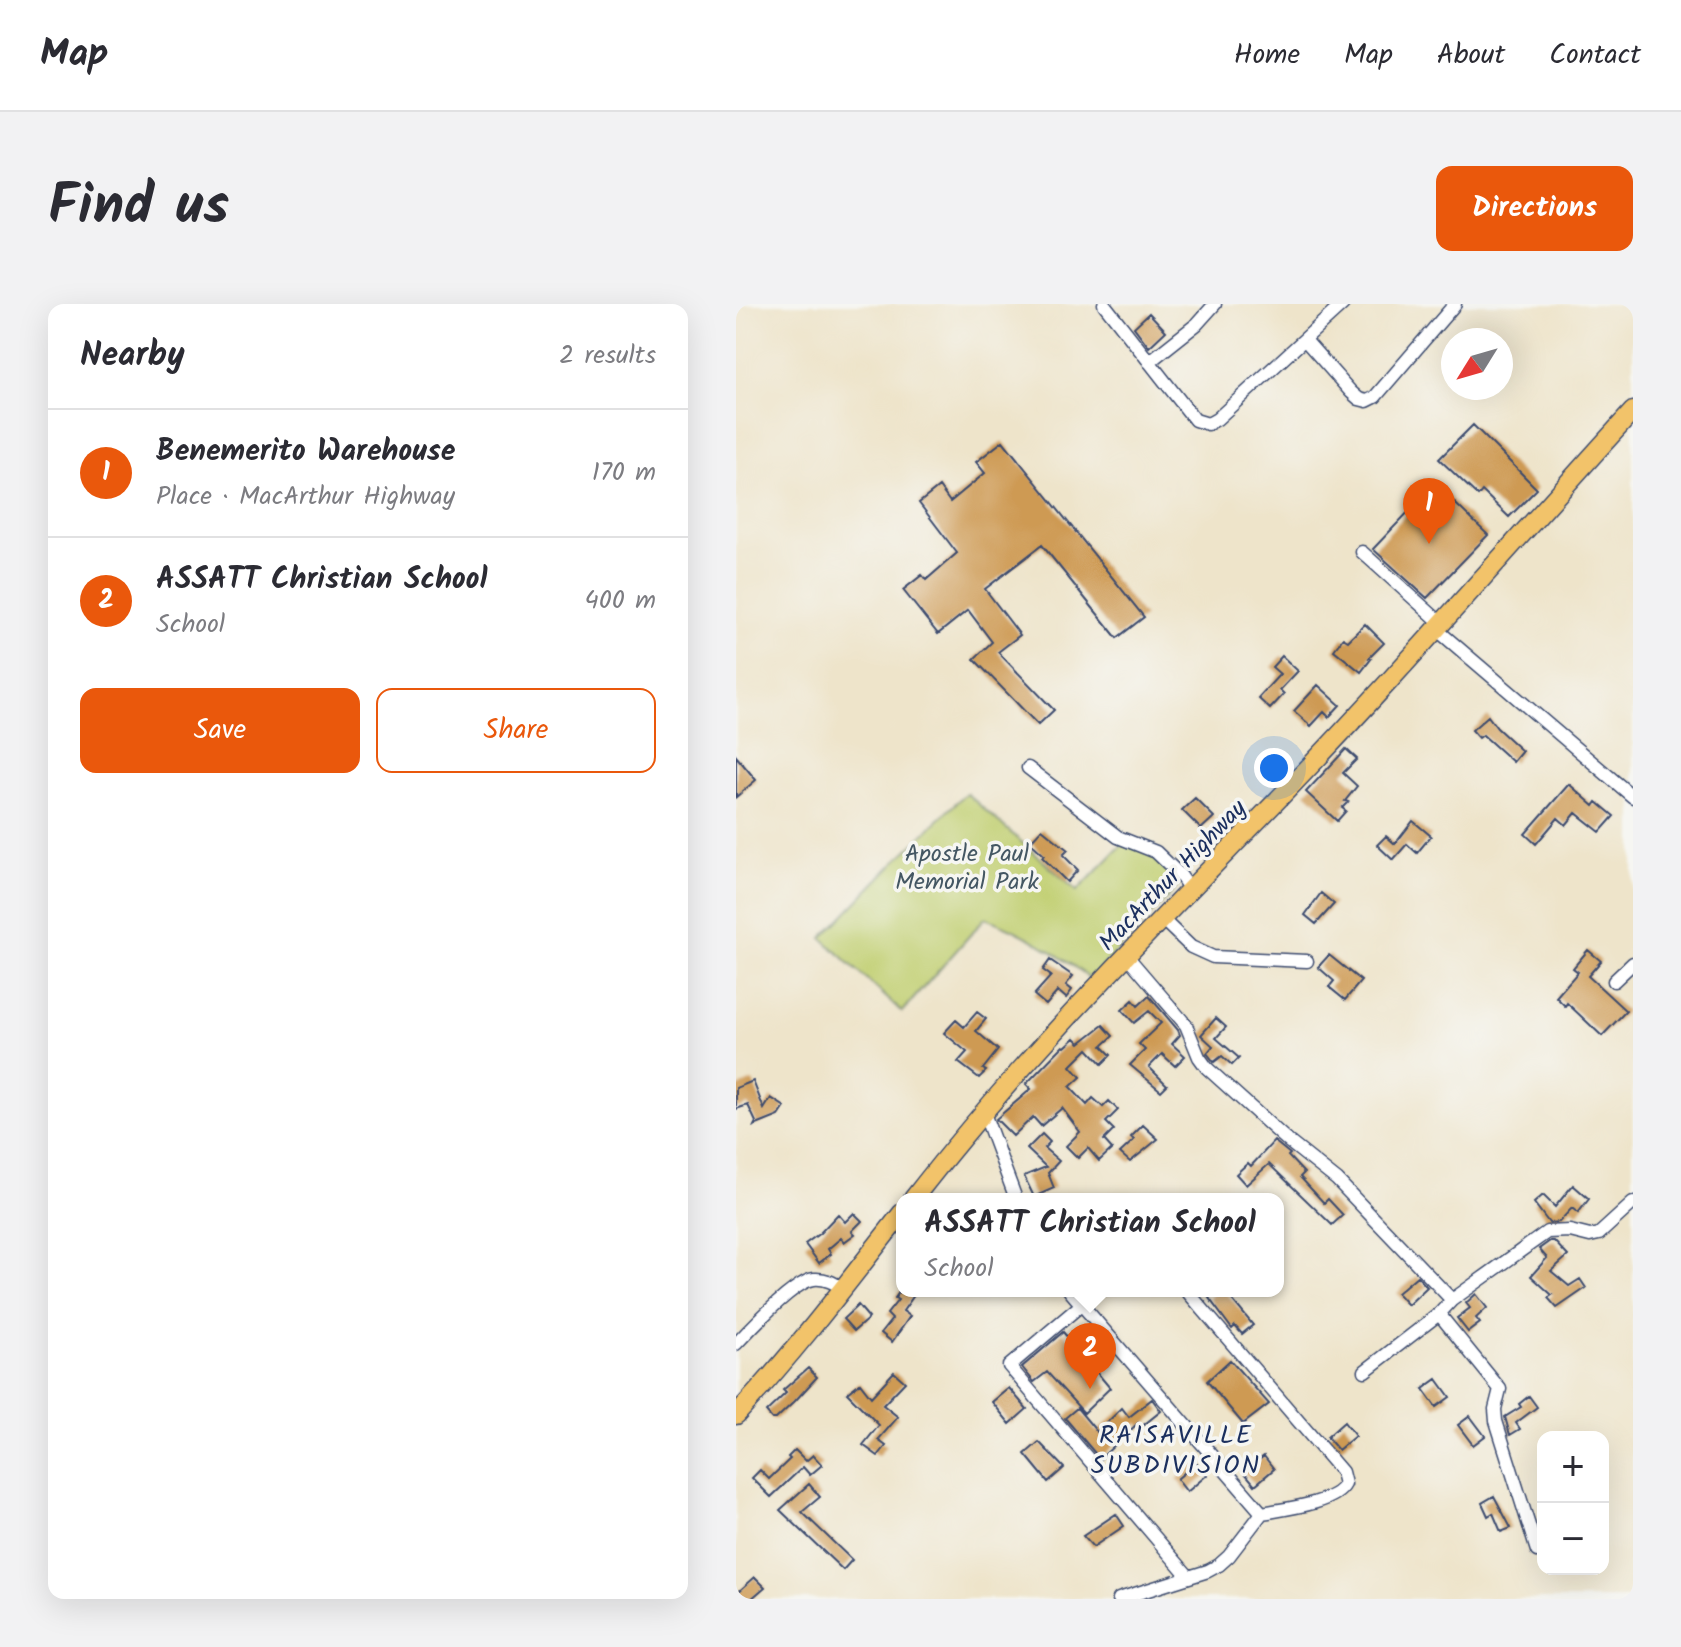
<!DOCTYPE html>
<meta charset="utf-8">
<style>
:root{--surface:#fff;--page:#f2f2f3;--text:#2b2b33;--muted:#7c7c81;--line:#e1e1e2;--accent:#ea580c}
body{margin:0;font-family:Kalam,sans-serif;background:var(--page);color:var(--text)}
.controls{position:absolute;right:24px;bottom:24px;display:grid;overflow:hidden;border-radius:16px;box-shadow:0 8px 32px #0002}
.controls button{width:72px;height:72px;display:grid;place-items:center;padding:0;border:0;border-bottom:2px solid var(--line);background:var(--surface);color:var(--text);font:40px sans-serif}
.compass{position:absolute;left:705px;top:24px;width:72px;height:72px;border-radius:50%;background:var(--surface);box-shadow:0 8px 32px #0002;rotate:233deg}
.you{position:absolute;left:538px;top:464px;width:28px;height:28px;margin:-20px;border:6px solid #fff;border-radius:50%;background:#1a73e8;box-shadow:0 0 0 12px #1a73e833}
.badge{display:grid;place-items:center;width:52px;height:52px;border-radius:50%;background:var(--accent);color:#fff;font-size:26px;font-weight:700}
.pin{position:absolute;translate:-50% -66px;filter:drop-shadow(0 2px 4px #0008)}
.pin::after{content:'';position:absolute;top:42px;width:28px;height:24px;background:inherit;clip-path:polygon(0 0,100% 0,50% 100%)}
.popup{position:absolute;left:160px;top:889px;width:388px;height:104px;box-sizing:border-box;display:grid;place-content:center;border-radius:16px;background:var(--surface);filter:drop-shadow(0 2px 6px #0005);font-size:26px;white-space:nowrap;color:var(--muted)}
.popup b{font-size:30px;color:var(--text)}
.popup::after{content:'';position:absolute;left:50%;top:100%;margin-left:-16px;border:16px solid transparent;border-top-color:var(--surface)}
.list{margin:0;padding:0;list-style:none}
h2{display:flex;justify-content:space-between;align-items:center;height:104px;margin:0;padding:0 32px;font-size:34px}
h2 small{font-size:26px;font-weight:400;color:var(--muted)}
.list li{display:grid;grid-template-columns:52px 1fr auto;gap:24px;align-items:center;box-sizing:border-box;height:128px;padding:0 32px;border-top:2px solid var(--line)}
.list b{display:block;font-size:30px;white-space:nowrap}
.list p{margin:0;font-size:26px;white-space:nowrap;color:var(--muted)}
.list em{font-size:26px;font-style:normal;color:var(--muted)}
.actions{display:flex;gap:16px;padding:24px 32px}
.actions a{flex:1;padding:18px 0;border:2px solid var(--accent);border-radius:16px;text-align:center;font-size:28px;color:var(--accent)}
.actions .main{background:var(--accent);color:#fff}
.map{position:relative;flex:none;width:897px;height:1295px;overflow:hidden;border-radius:16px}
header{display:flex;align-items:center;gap:48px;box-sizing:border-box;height:112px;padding:0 40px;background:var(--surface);border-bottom:2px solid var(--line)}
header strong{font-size:38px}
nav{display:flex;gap:44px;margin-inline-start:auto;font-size:28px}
.intro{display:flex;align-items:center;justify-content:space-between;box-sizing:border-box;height:192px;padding:0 48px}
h1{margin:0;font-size:56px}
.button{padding:20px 36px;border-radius:16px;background:var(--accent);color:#fff;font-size:28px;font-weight:700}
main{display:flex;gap:48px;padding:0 48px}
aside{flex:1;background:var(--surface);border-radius:16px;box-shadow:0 8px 32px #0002}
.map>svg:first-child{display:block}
.green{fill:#c1cf71;stroke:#6e7f68;stroke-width:2}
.building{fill:#ce9a53}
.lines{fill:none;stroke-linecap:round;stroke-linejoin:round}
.minor-casing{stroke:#3b4a6e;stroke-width:15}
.highway-casing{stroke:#3b4a6e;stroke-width:21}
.minor{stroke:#fff;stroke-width:12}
.highway{stroke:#f2c36a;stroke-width:18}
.labels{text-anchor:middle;stroke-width:7;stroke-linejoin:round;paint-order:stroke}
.park-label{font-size:24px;fill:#445763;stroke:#f6f6f2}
.street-label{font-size:24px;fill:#1b2f5e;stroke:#f6f6f2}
.neighbourhood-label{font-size:26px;letter-spacing:2px;fill:#1b2f5e;stroke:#f6f6f2}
</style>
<header>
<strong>Map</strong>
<nav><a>Home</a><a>Map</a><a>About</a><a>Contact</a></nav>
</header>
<div class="intro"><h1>Find us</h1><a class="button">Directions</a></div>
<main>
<aside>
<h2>Nearby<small>2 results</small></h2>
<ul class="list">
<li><span class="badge">1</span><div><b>Benemerito Warehouse</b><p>Place · MacArthur Highway</p></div><em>170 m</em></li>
<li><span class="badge">2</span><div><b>ASSATT Christian School</b><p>School</p></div><em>400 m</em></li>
</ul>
<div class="actions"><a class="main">Save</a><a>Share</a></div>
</aside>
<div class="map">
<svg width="897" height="1295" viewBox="0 0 897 1295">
<rect width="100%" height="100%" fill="#f6f6f2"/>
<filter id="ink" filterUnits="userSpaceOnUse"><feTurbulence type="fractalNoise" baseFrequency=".0125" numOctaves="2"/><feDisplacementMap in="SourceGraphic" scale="16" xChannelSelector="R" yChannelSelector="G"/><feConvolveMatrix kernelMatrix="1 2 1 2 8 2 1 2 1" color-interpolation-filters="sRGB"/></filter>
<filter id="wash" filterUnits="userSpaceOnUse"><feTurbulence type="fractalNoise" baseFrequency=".006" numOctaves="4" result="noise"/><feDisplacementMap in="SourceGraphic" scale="32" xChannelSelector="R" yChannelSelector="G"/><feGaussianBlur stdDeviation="1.8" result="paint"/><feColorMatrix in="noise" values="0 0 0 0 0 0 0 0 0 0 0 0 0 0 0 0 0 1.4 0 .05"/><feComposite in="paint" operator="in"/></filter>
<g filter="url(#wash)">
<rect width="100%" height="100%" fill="#eee4ca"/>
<path class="green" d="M230 489 341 587 387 540 417 550 447 577 355 675C321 650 289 628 249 614L166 708 86 634 160 557Z"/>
<g id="blocks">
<path class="building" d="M413 9 430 27 413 43 398 23Z
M737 121 801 185 773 213 746 187 742 192 703 155Z
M267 137 408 313 381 334 306 241 249 285 284 331 262 348 318 406 302 421 238 355 256 338 232 306 202 330 167 286 186 271 190 276 221 249 183 199 203 183 214 198 249 169 240 158Z
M699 180 752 231 691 294 637 245Z
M629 320 648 339 633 354 635 355 625 368 598 346 607 334 612 337Z
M546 352 562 367 544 386 548 390 534 405 522 394 544 370 536 363Z
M582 381 604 401 593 413 588 408 575 422 558 407Z
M752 412 761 424 786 447 777 458 747 431 743 434 736 426Z
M610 445 621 455 607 469 621 482 609 497 612 498 606 504 610 507 601 517 570 488Z
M0 452 20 476 0 493Z
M833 480 858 502 861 498 878 512 864 528 840 509 830 521 822 514 800 540 789 530Z
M459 494 478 513 465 525 446 506Z
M677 517 695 532 681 549 671 540 657 556 641 541 650 532 659 540Z
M306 525 332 546 327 551 342 566 331 578 306 553 308 551 294 538Z
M585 589 598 600 580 620 569 611Z
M852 646 865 657 852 672 890 707 866 732 831 699 829 702 820 693 842 668 837 664Z
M593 651 625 677 609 696 593 683 598 677 582 663Z
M314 656 337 672 330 681 336 686 330 694 322 687 310 701 298 691 315 672 307 666Z
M413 692 442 726 444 731 436 740 449 752 439 762 426 750 413 763 431 781 425 787 394 761 409 746 403 740 425 719 413 707 398 719 386 706 397 696 402 702Z
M241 708 250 715 240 727 262 746 247 765 250 767 243 774 222 758 231 748 208 729 220 716 228 723Z
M480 714 490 723 480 734 503 754 496 761 486 752 478 758 471 749 477 742 465 731Z
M367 721 377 732 366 742 375 751 366 760 352 745 335 762 345 773 334 783 351 801 357 794 367 803 373 797 382 806 370 818 378 826 368 836 376 845 363 857 352 844 342 854 330 842 344 828 326 804 305 822 297 813 277 832 260 815 295 785 290 780 327 742 329 743 339 734 344 739Z
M17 777 28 805 35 794 49 803 43 812 18 822 20 818 12 801 0 805V784Z
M407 821 422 835 394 858 384 849 398 836 395 833Z
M306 830 314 838 308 844 323 857 312 869 318 884 298 893 288 872 310 863 291 845Z
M538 837 554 850 552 852 568 869 564 873 588 899 592 895 607 911 596 921 533 860 510 881 500 870 512 859 515 862Z
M837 881 853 895 842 909 836 904 823 918 813 919 798 899 807 891 819 903Z
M118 909 126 917 116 927 119 930 108 938 105 934 92 945 95 950 83 959 69 940 84 929 102 910 109 918Z
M814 937H818L832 952 815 967 833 982 844 975 850 984 821 1004 812 994 816 991 795 972 811 954 803 945Z
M681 972 691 983 672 1001 661 989Z
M164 987H181L167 1007 174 1012 156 1038 145 1029 156 1015 151 1010 162 996 159 994Z
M480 987H489L517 1021 506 1030 499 1022 496 1025 473 994Z
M740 990 751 1004 740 1014 744 1019 732 1028 721 1014 734 1004 730 999Z
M122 1001 133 1014 118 1027 107 1015Z
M327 1028 374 1084 348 1109 311 1068 298 1078 286 1063Z
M494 1056 533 1100 507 1120 471 1077Z
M72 1064 81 1073 59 1097 40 1115H36L30 1108 50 1089 47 1086Z
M158 1068 169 1078 147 1101 162 1113 142 1136 150 1142 142 1152 127 1141 143 1121 111 1089 124 1079 135 1093Z
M701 1075 714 1093 700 1103 687 1085Z
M273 1084 291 1105 274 1120 256 1098Z
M793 1092 801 1103 780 1119 784 1125 774 1131 769 1113 785 1103 783 1100Z
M416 1095 425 1107 405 1123 402 1119 364 1155 329 1114 341 1104 361 1128 386 1104 393 1113Z
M734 1112 749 1132 737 1141 722 1121Z
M608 1118 619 1132 602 1146 591 1133Z
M303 1138 328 1164 312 1178 289 1150Z
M59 1146 70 1157 77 1151 86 1161 74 1171 67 1163 35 1193 16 1174 24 1166 33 1175 54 1155 52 1153Z
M528 1152 538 1165 519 1181 508 1168Z
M460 1159 471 1171 451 1188 441 1175Z
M73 1180 84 1193 66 1208 116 1256 107 1266 44 1206Z
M758 1192 775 1224 765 1228 757 1209 752 1212 746 1199Z
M380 1210 388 1222 357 1243 347 1232Z
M19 1273 29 1283 15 1295H6L1 1289Z"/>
</g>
</g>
<g filter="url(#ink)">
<use href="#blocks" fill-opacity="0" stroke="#3b4a6e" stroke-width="2"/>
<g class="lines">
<g class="minor-casing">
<path id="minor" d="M368 0 459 116 472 120 481 115 607 0
M569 36 615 88 623 95 631 97 639 93 719 0
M413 58 461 20 479 0
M626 248 704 318
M699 324 897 493
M292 464 382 533 420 548 444 571 453 584
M426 615 455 643 477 653 571 657
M391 652 450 721 463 753 471 764 552 837 601 876 716 996 703 1010 764 1085 759 1105 760 1117 801 1247
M878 677 897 659
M248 809 280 895
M334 987 526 1209
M716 996 811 928 834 927 854 932 863 930 897 899
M345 1001 273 1062 453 1273
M0 1040C14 1025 59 977 78 975 90 974 98 979 108 985
M629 1067 703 1010
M383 1295 472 1267 483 1261 493 1252 526 1209C547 1205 599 1200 609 1180L606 1168 451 987"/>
</g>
<g class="highway-casing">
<path id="highway" d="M177 895C282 759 404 637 524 514 652 383 773 243 897 107
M0 1111C60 1047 112 978 166 909"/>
</g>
<use href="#minor" class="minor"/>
<use href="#highway" class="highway"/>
</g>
</g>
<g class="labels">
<g class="park-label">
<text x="231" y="557">Apostle Paul<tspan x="231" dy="28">Memorial Park</tspan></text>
</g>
<g class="street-label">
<text transform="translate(436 571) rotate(-46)" y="8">MacArthur Highway</text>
</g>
<g class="neighbourhood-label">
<text x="440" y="1139">RAISAVILLE<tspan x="440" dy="30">SUBDIVISION</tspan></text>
</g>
</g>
</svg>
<div class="controls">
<button>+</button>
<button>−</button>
</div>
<svg class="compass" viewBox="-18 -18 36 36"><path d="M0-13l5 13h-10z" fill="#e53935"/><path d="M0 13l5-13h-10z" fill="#7c7c81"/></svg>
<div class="you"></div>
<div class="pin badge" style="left:693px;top:240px">1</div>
<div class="pin badge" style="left:354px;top:1085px">2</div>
<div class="popup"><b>ASSATT Christian School</b>School</div>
</div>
</main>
